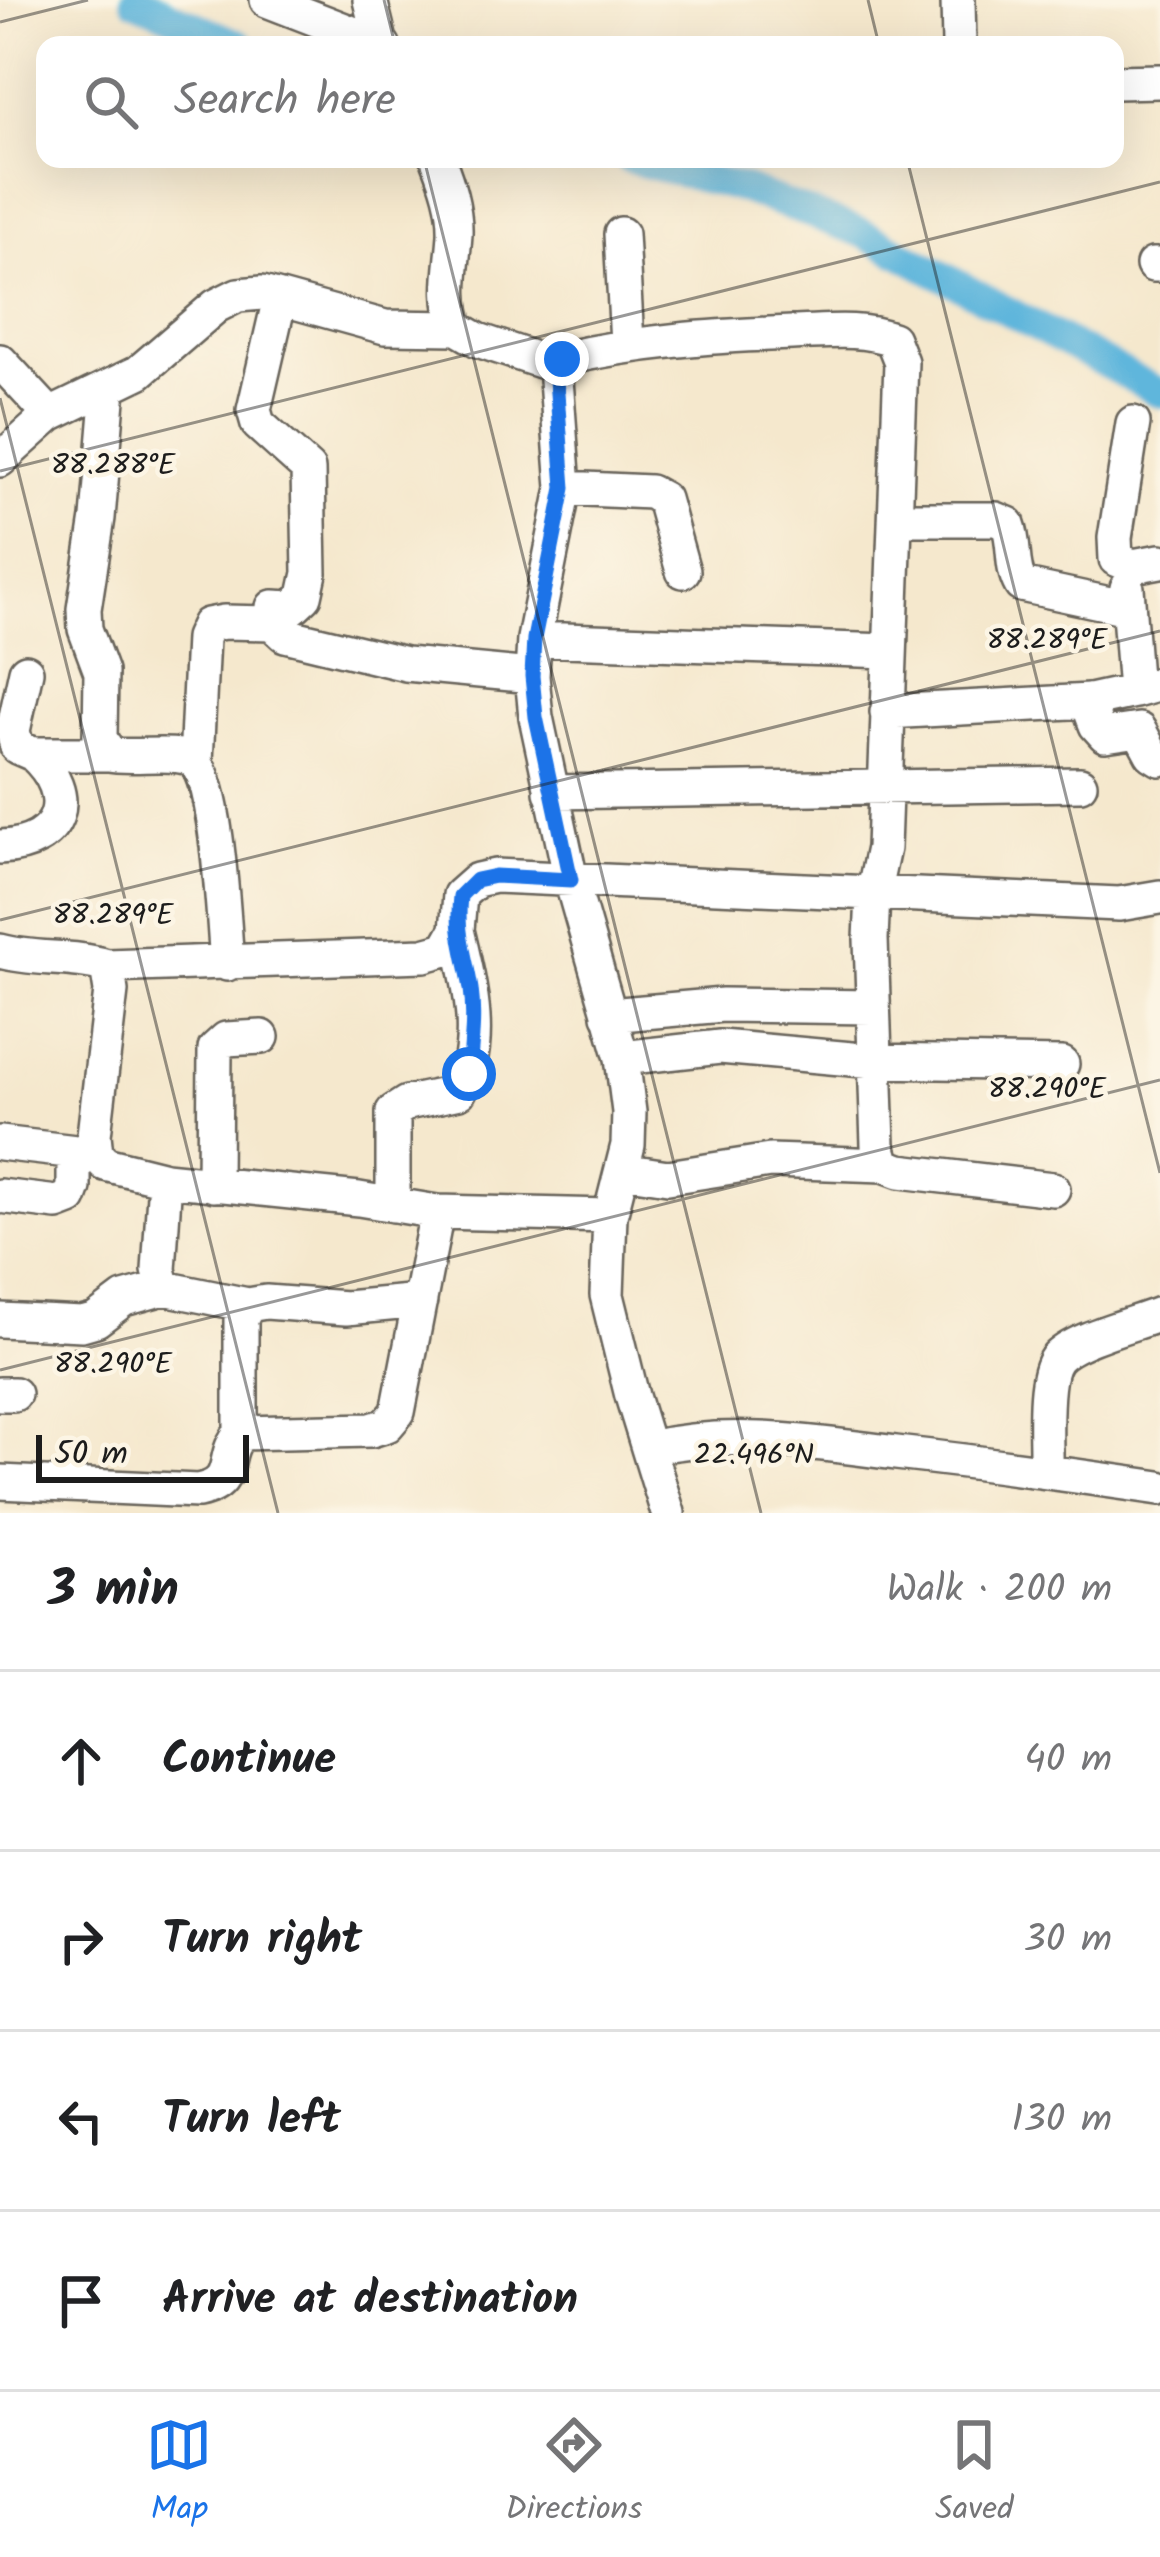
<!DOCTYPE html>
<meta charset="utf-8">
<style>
:root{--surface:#fff;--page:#f2f2f2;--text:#202124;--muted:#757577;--line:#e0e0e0;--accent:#1a73e8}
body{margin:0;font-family:Kalam,sans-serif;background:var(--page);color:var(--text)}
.scale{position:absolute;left:36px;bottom:30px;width:213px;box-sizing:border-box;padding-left:12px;border:6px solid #1c1c1c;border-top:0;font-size:33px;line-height:42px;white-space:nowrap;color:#1c1c1c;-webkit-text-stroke:9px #fcf5e5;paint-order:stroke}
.stop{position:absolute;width:36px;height:36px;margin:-27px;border:9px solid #1a73e8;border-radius:50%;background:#fff}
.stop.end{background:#1a73e8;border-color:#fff;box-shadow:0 3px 12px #0008}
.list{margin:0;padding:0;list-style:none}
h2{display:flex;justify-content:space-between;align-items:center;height:156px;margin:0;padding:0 48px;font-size:51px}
h2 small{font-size:39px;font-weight:400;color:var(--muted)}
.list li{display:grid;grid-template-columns:78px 1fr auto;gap:36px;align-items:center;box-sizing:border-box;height:180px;padding:0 48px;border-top:3px solid var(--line)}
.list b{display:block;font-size:45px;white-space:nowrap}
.list em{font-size:39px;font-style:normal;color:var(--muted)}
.icon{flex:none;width:66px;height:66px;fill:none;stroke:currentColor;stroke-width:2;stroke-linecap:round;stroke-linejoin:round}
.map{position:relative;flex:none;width:1160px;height:1513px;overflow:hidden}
.search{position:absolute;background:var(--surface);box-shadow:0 12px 48px #0002;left:36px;right:36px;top:36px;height:132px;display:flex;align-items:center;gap:30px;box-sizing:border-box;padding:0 42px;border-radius:24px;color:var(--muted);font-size:45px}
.sheet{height:876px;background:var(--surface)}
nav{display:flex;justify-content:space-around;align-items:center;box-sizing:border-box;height:168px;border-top:3px solid var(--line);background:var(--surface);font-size:33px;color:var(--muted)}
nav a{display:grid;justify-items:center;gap:6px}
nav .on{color:var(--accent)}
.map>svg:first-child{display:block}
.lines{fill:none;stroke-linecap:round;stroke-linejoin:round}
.canal{stroke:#5fb6dc;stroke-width:30}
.street-casing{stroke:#68635a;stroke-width:38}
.street{stroke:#fff;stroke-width:33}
.route{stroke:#1a73e8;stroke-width:15}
.ticks{fill:none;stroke:#1c1c1c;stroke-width:3;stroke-opacity:0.45}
.ticks-label{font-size:30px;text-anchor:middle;fill:#1c1c1c;stroke:#fcf5e5;stroke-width:9;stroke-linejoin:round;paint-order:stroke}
</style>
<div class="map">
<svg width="1160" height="1513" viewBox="0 0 1160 1513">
<rect width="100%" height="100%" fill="#fcf5e5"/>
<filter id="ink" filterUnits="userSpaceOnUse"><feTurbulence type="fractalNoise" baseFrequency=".00833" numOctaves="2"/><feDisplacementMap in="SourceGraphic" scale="24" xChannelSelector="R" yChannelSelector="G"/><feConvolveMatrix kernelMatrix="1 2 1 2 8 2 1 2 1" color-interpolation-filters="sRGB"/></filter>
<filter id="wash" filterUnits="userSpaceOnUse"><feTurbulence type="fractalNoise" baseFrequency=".004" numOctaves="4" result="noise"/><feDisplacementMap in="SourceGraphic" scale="48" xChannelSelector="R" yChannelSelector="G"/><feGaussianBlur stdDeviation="2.7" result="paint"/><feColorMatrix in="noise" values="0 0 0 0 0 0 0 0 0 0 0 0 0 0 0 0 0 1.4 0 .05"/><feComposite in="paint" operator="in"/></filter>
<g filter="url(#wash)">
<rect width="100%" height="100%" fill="#f5e8cd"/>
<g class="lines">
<path class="canal" d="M135 0 240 45
M629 159 744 189 863 233 1160 393"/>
</g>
</g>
<g filter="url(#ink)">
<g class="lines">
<g class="street-casing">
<path id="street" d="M267 0 383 45
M370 0 381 45
M958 0 959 45
M1115 82 1160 81
M438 159C447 182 456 208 455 234 453 269 445 294 457 328L478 340 555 366
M621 234 627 343
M1153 265H1160
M280 298 254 410 258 424 308 469 310 573 305 596 292 608 273 607 272 623 285 635 406 664 532 676
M0 361 50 415
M109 388 98 518 84 609 85 629 101 672 100 737 108 754C131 759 176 750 192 760 218 777 224 929 227 964
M1133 423 1115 538 1116 559 1133 566 1160 561
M0 460 50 415 139 372 216 306 238 295 262 293 385 327 457 328
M564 488 650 492 663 499 683 571
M897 519H996L1008 524C1016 545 1010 566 1021 585L1128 608
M1127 588 1135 691 1160 684
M534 639 889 651
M26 671 13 731 17 747 33 754H108
M1087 701 1096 725 1105 735 1139 730 1152 754 1160 759
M887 712 1089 701 1135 691
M196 762 202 638 208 625 224 622 272 623
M551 792 1080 784
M0 847C63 845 78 795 33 754
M0 951C36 961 73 955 107 966L111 991 94 1135 96 1154 105 1164 165 1179 359 1199 437 1212 610 1216
M107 966 424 955 446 949 457 930 460 895 477 880 495 876 1119 904 1160 897
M609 1015 723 1005 872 1007
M622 1058 720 1047 874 1061 1062 1064
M0 1143 93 1154
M622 1170 668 1177 770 1161 884 1165
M165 1179 159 1270 164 1288 248 1305
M214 1185 215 1049 226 1039 262 1037
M0 1196 57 1203 70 1198 74 1187V1152
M393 1205V1112L407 1103 459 1092C486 1044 469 981 457 930
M0 1320 82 1324 96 1320 124 1299 164 1288
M0 1394H14
M241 1433V1319L248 1305 266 1302 346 1308 420 1301
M650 1448C731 1429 815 1443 896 1453 985 1463 1072 1475 1160 1488
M1046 1470C1047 1444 1041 1379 1056 1359 1072 1339 1135 1324 1160 1314
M0 1482 198 1491C239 1483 219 1457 241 1433L371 1430 387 1425 398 1412 437 1212
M668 1513 632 1396 607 1295 610 1216 628 1145 629 1112 622 1058 571 880 536 717 532 676 534 639 564 488 555 366 562 359C638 341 713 336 792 333 827 332 859 327 892 339L901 362 883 848 873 895 871 939 878 1145 884 1165 900 1171 1053 1189"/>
</g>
<use href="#street" class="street"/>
</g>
</g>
<g class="lines" filter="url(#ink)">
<path class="route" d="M469 1074C471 1046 475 1017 471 989 465 951 456 935 460 896L476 880 495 876 571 880 536 717 532 676 534 639 564 488 555 366 562 359"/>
</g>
<path class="ticks" d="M384 0 395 45M868 0 879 45M0 22 88 0M424 159 761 1513M907 159 1160 1173M0 398 278 1513M0 471 1160 182M0 920 1160 631M0 1370 1160 1080"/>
<g class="ticks-label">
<text x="113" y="474">88.288°E</text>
<text x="1047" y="649">88.289°E</text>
<text x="113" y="924">88.289°E</text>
<text x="1047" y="1098">88.290°E</text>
<text x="113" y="1373">88.290°E</text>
<text x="754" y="1464">22.496°N</text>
</g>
</svg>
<div class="scale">50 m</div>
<div class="stop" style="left:469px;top:1074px"></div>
<div class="stop end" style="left:562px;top:359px"></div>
<div class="search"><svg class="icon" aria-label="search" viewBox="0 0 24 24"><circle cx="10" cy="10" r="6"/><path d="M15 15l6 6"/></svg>Search here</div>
</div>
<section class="sheet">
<h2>3 min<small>Walk · 200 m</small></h2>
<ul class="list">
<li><svg class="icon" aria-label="ahead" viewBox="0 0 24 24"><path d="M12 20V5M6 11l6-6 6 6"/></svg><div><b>Continue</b></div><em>40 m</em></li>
<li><svg class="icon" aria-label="right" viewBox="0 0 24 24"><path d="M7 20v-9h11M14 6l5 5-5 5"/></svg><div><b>Turn right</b></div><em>30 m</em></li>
<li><svg class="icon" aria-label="left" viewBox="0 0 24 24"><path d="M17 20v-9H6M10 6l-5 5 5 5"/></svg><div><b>Turn left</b></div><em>130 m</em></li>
<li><svg class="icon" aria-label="arrive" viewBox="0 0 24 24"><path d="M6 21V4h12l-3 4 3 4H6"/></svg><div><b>Arrive at destination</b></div></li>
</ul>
</section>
<nav>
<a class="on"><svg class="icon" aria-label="map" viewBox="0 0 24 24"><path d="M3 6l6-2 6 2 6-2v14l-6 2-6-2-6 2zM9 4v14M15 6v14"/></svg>Map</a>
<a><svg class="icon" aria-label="directions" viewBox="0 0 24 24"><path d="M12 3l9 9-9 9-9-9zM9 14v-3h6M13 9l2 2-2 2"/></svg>Directions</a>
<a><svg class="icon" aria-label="saved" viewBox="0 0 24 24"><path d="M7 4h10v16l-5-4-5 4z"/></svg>Saved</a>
</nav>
